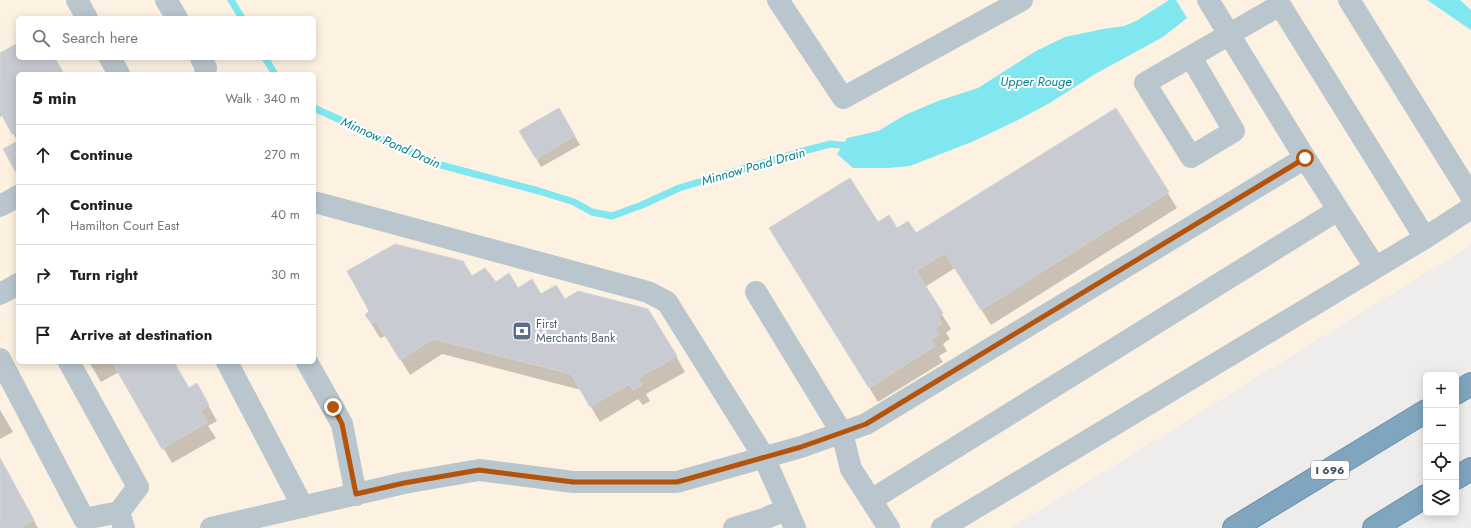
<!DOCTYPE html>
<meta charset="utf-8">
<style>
:root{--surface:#fff;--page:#f2f2f2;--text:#202124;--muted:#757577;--line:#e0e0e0}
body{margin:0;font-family:Jost,sans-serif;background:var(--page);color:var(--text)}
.controls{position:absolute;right:12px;bottom:12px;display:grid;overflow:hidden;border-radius:6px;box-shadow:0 2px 10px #0003}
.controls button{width:36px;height:36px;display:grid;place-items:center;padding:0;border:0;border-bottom:1px solid var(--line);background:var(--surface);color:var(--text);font:20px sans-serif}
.stop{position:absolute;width:12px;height:12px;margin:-9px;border:3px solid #b45309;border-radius:50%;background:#fff}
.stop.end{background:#b45309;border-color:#fff;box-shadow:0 1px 4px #0008}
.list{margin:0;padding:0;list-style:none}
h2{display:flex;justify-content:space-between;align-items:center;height:52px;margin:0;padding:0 16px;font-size:17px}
h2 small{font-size:13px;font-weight:400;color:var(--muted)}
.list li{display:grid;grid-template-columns:26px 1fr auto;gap:12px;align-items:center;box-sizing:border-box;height:60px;padding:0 16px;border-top:1px solid var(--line)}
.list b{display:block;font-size:15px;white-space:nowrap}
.list p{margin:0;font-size:13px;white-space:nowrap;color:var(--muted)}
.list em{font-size:13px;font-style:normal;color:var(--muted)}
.icon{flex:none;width:22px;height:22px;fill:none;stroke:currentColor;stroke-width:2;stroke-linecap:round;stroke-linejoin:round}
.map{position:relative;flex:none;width:1471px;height:528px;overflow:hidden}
.search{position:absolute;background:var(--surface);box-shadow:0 2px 10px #0003;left:16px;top:16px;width:300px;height:44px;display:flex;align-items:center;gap:10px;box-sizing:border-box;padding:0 14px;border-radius:6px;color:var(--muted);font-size:15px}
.panel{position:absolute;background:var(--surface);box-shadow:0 2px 10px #0003;left:16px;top:72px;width:300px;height:292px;border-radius:6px}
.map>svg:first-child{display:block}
.commercial{fill:#fdf2e2;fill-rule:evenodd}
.water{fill:#80e7f1}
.shadow{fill:#0003}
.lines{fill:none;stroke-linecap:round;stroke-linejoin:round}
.stream{stroke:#80e7f1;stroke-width:7}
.building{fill:#c8ccd2;stroke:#cfd3d8}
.highway-casing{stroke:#6b91ab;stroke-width:24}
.minor{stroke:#b9c6cd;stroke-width:22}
.highway{stroke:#80a6bf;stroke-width:22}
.route{stroke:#b45309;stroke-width:5}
.labels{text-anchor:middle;stroke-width:4;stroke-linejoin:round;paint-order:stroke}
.shield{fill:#fff;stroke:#7b868c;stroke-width:1}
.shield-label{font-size:11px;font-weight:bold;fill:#43525b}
.service-label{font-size:12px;fill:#4e5e75;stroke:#fff;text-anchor:start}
.water-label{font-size:13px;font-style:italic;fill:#06828f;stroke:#fff}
</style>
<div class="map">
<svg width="1471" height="528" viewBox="0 0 1471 528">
<rect width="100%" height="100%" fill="#efecec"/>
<path class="commercial" d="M0 0H1471V245L1117 464 1010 528H0ZM18 18H314V58H18ZM18 74H314V362H18Z"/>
<path class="water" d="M1169 0H1176L1187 18 1163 37 1097 73 1048 104 1018 120 974 141 910 166 888 168H853L837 154 847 138 878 131 905 115 938 101 978 88 1036 51 1065 37 1103 29 1124 26 1136 21Z
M1427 0H1460L1471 10V30Z"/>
<path class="shadow" d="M18 44V58H54L63 74H18V142L3 115 0 117V54Z
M559 109 580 145 541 167 521 131Z
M1116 110 1177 208 991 325 955 268 925 287 951 329 946 333 950 339 943 344 947 351 939 356 943 362 878 402 770 229 878 223 915 235Z
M472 277 518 290 565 300 676 356 685 372 646 394 650 401 643 405 638 399 600 422 581 390 442 354 410 375 386 336 380 338 366 315Z
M89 362H173L188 389 196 384 217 421 208 426 216 438 172 463 119 372 101 382Z
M0 410 13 432 0 439Z
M0 459 38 528H0Z"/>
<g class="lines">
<path class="stream" d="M231 0 242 18
M265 58 275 74
M314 108 437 164 539 191 574 202 592 212 612 216 642 205 679 188 800 152 830 144 851 146"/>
</g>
<path class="building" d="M18 43V58H55L64 74H18V131L12 134 0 112V53Z
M559 108 575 136 536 159 519 131Z
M1116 108 1169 192 981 310 945 253 916 271 943 313 938 317 942 324 935 328 939 335 931 340 935 346 869 388 769 228 850 178 878 222 889 215 897 228 908 221 916 233Z
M18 141V176L3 149Z
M395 244 463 261 472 276 485 268 496 282 509 273 518 288 532 279 541 294 556 285 565 299 578 291 648 309 677 356 638 378 642 385 633 390 629 384 590 407 571 374 433 339 400 360 376 321 371 323 365 315 369 311 347 271Z
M112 362H174L189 388 197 383 209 405 200 410 208 422 162 449Z
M0 458 34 520 20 528H0Z"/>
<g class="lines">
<g class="highway-casing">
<path id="highway" d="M1456 393 1471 384
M1456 478 1471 469
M1234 528 1426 411
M1374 528 1426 496"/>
</g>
<path class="minor" d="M77 0 87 18
M166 0 177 18
M778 0 843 98 1022 0
M1349 0 1471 196
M110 58 119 74
M201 58 206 68 205 74
M1305 158 1375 267
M314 203H318L648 292 667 302 764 457 795 528
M0 206 18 196
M1425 238 1471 208
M756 292 842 433 851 469 889 528
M0 294 18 284
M0 359 84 519 119 512
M69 362 138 487 119 512 124 528
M227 362 303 507
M307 362 342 424 356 495
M871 500 1338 210
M211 528 404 483 479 470 573 482H677L801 447 866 424 1305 158 1208 0
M734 528 764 519 787 509
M942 528 1425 238 1280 5 1145 83 1191 157 1234 131 1191 57"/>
<use href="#highway" class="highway"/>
</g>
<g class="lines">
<path class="route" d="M333 407 342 424 356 494 404 483 479 470 573 482H677L801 447 866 424 1305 158"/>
</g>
<defs>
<g id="bank-square" transform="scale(1)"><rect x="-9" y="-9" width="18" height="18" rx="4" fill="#5c6f8a" stroke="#fff"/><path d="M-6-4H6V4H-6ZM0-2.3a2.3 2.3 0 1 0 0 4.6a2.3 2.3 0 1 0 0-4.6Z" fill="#fff"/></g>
</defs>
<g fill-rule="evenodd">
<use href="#bank-square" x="522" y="331"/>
</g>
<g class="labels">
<rect class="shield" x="1311" y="461" width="38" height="18" rx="3"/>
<g class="shield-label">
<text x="1330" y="474">I 696</text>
</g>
<g class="service-label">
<text x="536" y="328">First<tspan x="536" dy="14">Merchants Bank</tspan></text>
</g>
<g class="water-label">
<text x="1036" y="86">Upper Rouge</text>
<text transform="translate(391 142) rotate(24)" y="5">Minnow Pond Drain</text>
<text transform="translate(753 166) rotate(-16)" y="5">Minnow Pond Drain</text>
</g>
</g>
</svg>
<div class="controls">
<button>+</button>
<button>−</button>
<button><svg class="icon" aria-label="locate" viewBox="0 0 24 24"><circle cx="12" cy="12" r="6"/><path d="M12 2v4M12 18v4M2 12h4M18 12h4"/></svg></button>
<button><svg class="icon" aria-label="layers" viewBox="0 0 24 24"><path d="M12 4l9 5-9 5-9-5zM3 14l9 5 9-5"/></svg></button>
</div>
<div class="stop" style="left:1305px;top:158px"></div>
<div class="stop end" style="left:333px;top:407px"></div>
<div class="search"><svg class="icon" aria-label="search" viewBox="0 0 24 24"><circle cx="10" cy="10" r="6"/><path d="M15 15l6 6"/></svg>Search here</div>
<section class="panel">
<h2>5 min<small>Walk · 340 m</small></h2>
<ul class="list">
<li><svg class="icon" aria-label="ahead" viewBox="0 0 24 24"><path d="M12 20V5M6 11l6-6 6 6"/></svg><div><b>Continue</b></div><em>270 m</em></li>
<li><svg class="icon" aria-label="ahead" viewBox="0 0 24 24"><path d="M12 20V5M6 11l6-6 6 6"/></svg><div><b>Continue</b><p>Hamilton Court East</p></div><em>40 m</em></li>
<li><svg class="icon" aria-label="right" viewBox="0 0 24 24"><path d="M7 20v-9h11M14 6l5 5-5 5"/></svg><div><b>Turn right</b></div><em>30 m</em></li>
<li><svg class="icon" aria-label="arrive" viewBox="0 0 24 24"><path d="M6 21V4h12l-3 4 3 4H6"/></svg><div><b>Arrive at destination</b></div></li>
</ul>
</section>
</div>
